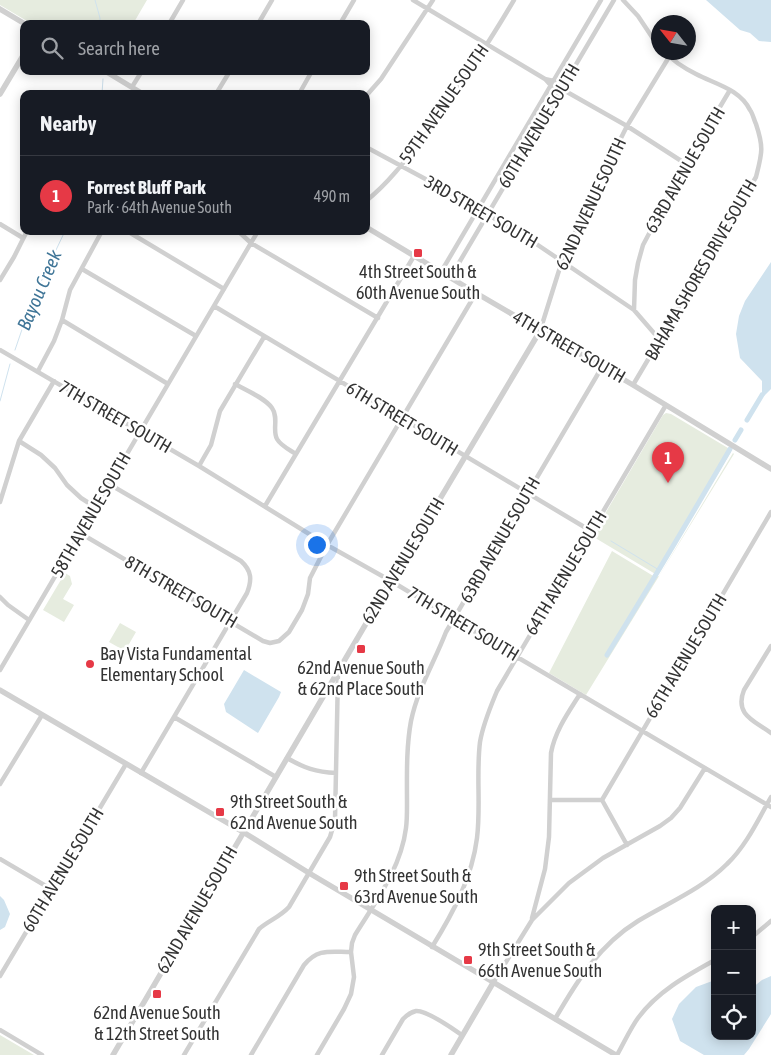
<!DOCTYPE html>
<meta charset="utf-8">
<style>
:root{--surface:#171b24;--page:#20242c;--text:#f1f3f6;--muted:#9ea1a6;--line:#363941;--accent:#e63946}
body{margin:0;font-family:"Asap Condensed",sans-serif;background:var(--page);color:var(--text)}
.controls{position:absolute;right:15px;bottom:15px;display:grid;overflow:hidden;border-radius:10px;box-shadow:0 2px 12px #0003}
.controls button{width:45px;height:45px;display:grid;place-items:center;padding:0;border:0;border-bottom:1px solid var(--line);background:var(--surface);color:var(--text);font:25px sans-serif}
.compass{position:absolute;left:651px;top:15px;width:45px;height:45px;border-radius:50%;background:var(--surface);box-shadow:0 2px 12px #0003;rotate:301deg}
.you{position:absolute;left:316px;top:544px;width:18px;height:18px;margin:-12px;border:4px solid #fff;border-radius:50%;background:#1a73e8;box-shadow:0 0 0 8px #1a73e833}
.badge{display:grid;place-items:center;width:32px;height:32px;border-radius:50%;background:var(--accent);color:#fff;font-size:16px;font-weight:700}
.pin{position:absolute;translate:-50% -41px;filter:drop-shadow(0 1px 2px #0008)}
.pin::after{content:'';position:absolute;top:26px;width:18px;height:15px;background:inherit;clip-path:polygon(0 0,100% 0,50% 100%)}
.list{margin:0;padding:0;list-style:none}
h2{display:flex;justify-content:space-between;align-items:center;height:65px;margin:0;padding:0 20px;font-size:21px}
h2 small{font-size:16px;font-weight:400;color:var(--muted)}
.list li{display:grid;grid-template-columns:32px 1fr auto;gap:15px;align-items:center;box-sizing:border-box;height:80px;padding:0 20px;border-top:1px solid var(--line)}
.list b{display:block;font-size:19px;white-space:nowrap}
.list p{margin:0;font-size:16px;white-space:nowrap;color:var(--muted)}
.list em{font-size:16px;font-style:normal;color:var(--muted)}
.icon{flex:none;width:28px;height:28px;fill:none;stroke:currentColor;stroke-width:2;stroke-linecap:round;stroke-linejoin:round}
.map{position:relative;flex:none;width:771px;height:1055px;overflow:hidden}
.search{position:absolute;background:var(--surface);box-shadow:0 2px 12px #0003;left:20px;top:20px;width:350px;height:55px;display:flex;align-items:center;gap:12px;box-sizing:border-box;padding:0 18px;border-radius:10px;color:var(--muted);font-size:19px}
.panel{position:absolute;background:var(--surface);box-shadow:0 2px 12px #0003;left:20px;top:90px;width:350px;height:145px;border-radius:10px}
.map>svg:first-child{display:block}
.green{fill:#e6ecdf}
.water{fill:#cfe2ee}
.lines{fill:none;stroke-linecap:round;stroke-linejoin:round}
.stream{stroke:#cfe2ee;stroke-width:1}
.canal{stroke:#cfe2ee;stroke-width:5}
.minor{stroke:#d0d0d0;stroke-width:4.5}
.tertiary{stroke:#d0d0d0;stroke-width:5.5}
.poi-dot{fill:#e63946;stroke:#fff;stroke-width:2}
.labels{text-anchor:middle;stroke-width:5;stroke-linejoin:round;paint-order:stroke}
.street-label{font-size:18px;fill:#333;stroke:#fff}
.poi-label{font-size:18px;fill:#333;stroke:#fff;text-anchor:start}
.water-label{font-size:19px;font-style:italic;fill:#3f7597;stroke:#fff}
</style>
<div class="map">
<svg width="771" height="1055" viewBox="0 0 771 1055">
<rect width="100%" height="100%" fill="#fff"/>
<path class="green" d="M0 0H147L133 24H32L0 5Z
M666 413 671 414 728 448 731 452 657 575 592 536 663 415Z
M733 453 734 454 586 695 549 673 612 551 655 577 659 576Z
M65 573 70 576 72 584 63 599 74 605 64 622 43 610Z
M120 623 136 632 125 651 109 642Z
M0 1035 34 1055H0Z"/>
<path class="water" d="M706 0H771V42L759 41 750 33 740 30Z
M771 262V389L764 396 762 395V381L740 358 736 334 739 316 745 301Z
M244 670 281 692 279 697 258 733 226 712 224 704Z
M0 896 4 900 10 914 5 927 0 930Z
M771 976V1014L749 1049 744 1055H704L680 1041 672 1019 679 1004 696 987 715 980V1036H752V988L762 980Z"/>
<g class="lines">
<path class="stream" d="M95 0 100 18V24
M102 94 103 79
M15 350 31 303 65 231
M0 401 10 364
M611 541 659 570"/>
<path class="canal" d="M747 420 762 395
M735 440 741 430
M607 655C649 587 690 518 730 449"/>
<path class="minor" d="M413 0 545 79C551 87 557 91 567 92
M623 0 638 16 658 46
M169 24 183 0
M258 24 272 0
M340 24 354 0
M545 79C555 80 561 84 567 92L627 126 686 164
M132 87 142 71
M216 94 230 71
M299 94 312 71
M366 96 381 79 433 0
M366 147 444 189 526 237 634 310 660 340
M366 201C390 182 408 157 427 132 458 89 487 46 514 0
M0 224 23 238
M127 231 224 289
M238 231 251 243 378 318
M82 269 196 336
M441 272 601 0
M450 278 614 0
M0 280 14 257 27 231
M214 306 591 531
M634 310 635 280 638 263 643 245 686 164 730 90
M62 320 168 384
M540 331 562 261 593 194 627 126 669 57
M0 350 199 466 327 545 391 581 517 657 771 807
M38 371 54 341 62 320 70 290 102 231
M235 384C246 390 265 398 272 408 279 418 272 430 277 439 281 446 290 450 296 454
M633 385 756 177C762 153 764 148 756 124 754 120 753 114 750 110 740 89 715 84 696 74 684 68 674 62 665 52
M19 441 41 455 55 468 67 485 81 498 95 507
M199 466 211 445 220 411 264 337
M109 484 241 561C252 571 252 580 247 593L141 773
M0 502 19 441 54 381
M265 506 414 256
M80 533 263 641 270 643 279 641 289 632 302 610 308 594 310 578 327 545 476 293
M0 597 8 605 29 620
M771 646 744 690C734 715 755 721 771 733
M0 670 258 231
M174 717 276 777
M287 758C304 768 316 772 336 773
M0 784 42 715
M550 800H602L627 845
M602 800 771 512
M0 859 51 889
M532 918 545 869 549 837 551 753C555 731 568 713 580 694
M752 937 771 921
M432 947C453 913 472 878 477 838 481 806 476 774 480 742 483 724 490 708 497 691L666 405
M0 976 126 764
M493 983 532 920 569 883 603 858 660 826 671 818 680 808 705 768
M555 1019C577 981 599 945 638 921 668 903 702 889 727 864 746 846 758 820 771 797
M0 1030 42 1055
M184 1055 259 929C268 921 280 917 289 907L330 837 335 820 338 673
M251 1055 304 965C318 948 330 952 351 952
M317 1055 344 1009 351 994 354 977 351 952 352 943 355 935C376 901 401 868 406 828 407 821 407 813 407 805 407 778 406 748 411 721 418 688 434 663 446 632L602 367
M382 1055 403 1019C407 1015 411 1012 416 1011 427 1010 453 1029 462 1035
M617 1055C624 1043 630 1029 638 1018 658 991 686 976 715 960"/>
<path class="tertiary" d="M0 9 25 24
M105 71 143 94
M0 94 24 54
M366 227 476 293 633 385 771 469
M0 690 243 832 309 873 616 1055
M113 1055 391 581 540 331
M451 1055 493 983"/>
</g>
<g class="poi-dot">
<rect x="413" y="248" width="10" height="10" rx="2.5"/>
<rect x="356" y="644" width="10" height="10" rx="2.5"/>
<circle cx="90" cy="664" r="5"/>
<rect x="215" y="807" width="10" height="10" rx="2.5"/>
<rect x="339" y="881" width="10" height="10" rx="2.5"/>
<rect x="463" y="955" width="10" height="10" rx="2.5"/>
<rect x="152" y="989" width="10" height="10" rx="2.5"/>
</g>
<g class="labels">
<g class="street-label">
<text transform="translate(444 104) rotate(-55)" y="6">59TH AVENUE SOUTH</text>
<text transform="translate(539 126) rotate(-59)" y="6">60TH AVENUE SOUTH</text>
<text transform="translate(685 170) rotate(-60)" y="6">63RD AVENUE SOUTH</text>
<text transform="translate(591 204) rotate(-65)" y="6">62ND AVENUE SOUTH</text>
<text transform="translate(481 212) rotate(30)" y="6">3RD STREET SOUTH</text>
<text transform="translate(701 270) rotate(-60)" y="6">BAHAMA SHORES DRIVE SOUTH</text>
<text transform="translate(569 347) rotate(30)" y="6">4TH STREET SOUTH</text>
<text transform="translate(115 417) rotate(30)" y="6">7TH STREET SOUTH</text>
<text transform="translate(402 419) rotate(31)" y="6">6TH STREET SOUTH</text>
<text transform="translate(91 515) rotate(-60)" y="6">58TH AVENUE SOUTH</text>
<text transform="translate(500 540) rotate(-60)" y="6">63RD AVENUE SOUTH</text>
<text transform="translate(403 561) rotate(-59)" y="6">62ND AVENUE SOUTH</text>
<text transform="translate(566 573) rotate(-59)" y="6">64TH AVENUE SOUTH</text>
<text transform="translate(181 592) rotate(30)" y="6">8TH STREET SOUTH</text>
<text transform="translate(463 624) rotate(31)" y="6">7TH STREET SOUTH</text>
<text transform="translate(686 656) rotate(-59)" y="6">66TH AVENUE SOUTH</text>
<text transform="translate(63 870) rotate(-59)" y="6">60TH AVENUE SOUTH</text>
<text transform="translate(197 910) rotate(-60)" y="6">62ND AVENUE SOUTH</text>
</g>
<g class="poi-label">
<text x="418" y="278" text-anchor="middle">4th Street South &amp;<tspan x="418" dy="21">60th Avenue South</tspan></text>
<text x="100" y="660">Bay Vista Fundamental<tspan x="100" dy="21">Elementary School</tspan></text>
<text x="361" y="674" text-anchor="middle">62nd Avenue South<tspan x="361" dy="21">&amp; 62nd Place South</tspan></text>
<text x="230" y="808">9th Street South &amp;<tspan x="230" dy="21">62nd Avenue South</tspan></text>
<text x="354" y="882">9th Street South &amp;<tspan x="354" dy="21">63rd Avenue South</tspan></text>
<text x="478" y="956">9th Street South &amp;<tspan x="478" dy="21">66th Avenue South</tspan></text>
<text x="157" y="1019" text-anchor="middle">62nd Avenue South<tspan x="157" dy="21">&amp; 12th Street South</tspan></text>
</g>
<g class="water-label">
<text transform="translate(39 290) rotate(-67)" y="7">Bayou Creek</text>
</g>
</g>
</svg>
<div class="controls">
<button>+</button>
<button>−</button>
<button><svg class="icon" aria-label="locate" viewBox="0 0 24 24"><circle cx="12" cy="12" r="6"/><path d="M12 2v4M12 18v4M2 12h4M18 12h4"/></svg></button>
</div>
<svg class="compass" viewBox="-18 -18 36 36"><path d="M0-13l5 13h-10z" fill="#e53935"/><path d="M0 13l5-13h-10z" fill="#9ea1a6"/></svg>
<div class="you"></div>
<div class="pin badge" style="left:668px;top:483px">1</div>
<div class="search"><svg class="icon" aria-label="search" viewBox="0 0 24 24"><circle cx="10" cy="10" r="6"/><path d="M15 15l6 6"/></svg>Search here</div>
<section class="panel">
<h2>Nearby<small></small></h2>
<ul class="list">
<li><span class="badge">1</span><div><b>Forrest Bluff Park</b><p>Park · 64th Avenue South</p></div><em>490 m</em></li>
</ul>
</section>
</div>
